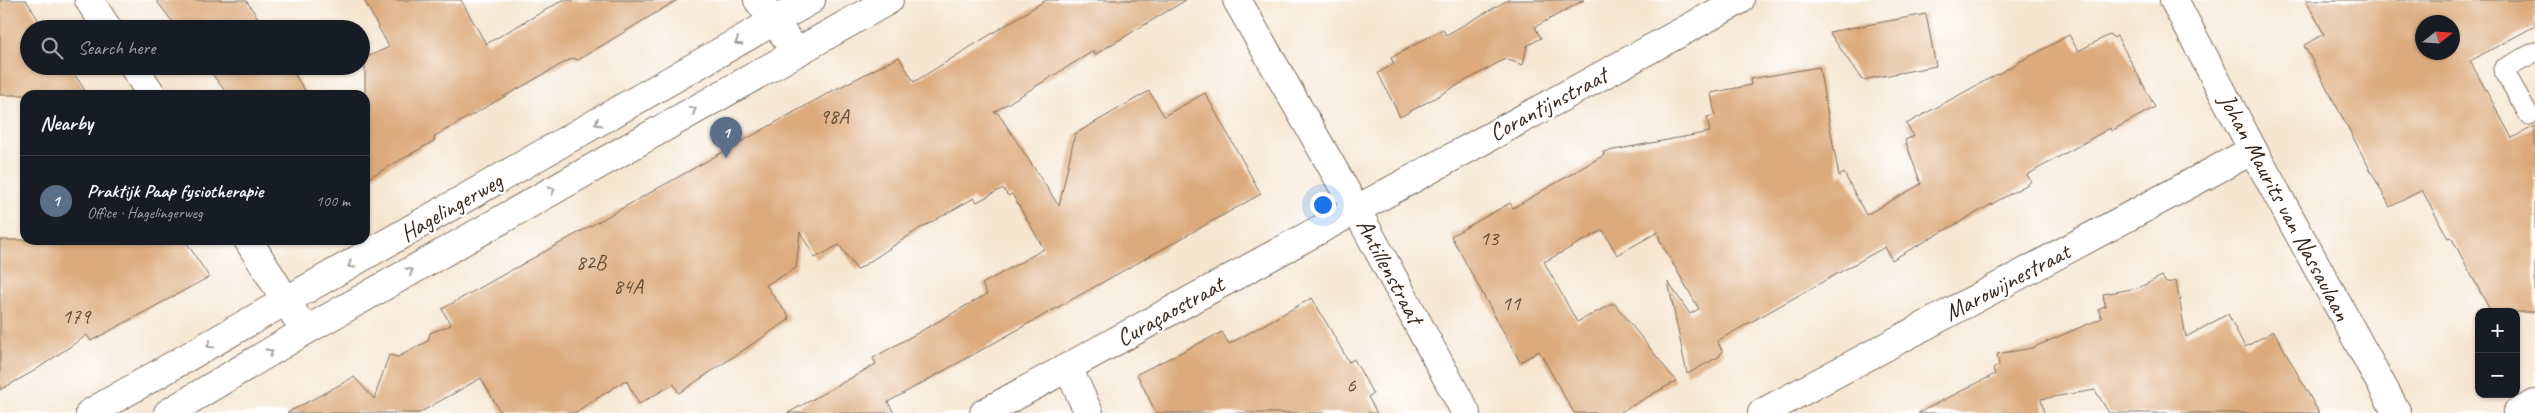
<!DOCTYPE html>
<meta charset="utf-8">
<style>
:root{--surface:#171b24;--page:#20242c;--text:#f1f3f6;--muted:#9ea1a6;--line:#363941;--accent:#c8321e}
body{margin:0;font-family:Caveat,sans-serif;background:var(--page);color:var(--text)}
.controls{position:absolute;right:15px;bottom:15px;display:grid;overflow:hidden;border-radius:10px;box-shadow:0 1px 4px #0004}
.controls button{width:45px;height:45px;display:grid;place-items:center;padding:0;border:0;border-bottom:1px solid var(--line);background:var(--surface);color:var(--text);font:25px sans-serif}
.compass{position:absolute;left:2415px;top:15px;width:45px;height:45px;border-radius:50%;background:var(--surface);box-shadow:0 1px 4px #0004;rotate:73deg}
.you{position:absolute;left:1322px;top:204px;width:18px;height:18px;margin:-12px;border:4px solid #fff;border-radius:50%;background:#1a73e8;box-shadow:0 0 0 8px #1a73e833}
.badge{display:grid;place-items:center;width:32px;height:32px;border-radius:50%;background:var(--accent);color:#fff;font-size:16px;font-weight:700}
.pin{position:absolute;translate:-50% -41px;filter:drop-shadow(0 1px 2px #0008)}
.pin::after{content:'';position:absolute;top:26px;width:18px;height:15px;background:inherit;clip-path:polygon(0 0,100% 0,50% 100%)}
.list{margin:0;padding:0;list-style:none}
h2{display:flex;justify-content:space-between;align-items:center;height:65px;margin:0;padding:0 20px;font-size:21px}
h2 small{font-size:16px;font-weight:400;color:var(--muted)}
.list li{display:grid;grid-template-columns:32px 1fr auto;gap:15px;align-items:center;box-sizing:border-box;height:90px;padding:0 20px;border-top:1px solid var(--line)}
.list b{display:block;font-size:19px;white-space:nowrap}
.list p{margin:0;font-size:16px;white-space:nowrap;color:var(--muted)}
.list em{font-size:16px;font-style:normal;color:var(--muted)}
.icon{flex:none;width:28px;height:28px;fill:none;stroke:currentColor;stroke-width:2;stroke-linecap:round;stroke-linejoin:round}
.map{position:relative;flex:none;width:2535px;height:413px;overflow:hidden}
.search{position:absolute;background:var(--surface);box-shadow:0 1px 4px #0004;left:20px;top:20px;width:350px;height:55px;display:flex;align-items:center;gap:12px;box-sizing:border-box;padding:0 18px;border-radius:28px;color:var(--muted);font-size:19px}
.panel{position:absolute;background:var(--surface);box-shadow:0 1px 4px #0004;left:20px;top:90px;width:350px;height:155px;border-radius:15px}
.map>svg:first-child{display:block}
.building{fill:#dcaa7b;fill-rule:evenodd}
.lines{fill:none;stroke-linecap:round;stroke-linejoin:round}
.service-casing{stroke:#7c6c5d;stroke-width:21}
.minor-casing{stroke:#7c6c5d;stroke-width:30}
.secondary-casing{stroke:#7c6c5d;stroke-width:30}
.service{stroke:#fff;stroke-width:19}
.minor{stroke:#fff;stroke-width:28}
.secondary{stroke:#fff;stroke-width:28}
.oneway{stroke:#a79f9a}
.labels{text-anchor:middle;stroke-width:5;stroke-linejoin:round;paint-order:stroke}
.number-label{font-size:21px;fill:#634a35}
.street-label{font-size:24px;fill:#3b2a1e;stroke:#fff}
</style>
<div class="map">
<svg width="2535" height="413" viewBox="0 0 2535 413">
<rect width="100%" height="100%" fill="#fff"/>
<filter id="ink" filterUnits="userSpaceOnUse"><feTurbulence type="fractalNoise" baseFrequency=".02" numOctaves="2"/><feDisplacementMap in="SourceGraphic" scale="10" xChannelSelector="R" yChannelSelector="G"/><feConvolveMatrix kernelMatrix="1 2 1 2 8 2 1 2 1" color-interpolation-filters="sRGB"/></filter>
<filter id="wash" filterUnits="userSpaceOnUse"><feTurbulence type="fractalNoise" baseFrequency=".0096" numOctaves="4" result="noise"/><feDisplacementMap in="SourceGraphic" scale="20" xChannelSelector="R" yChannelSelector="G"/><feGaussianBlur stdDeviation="1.12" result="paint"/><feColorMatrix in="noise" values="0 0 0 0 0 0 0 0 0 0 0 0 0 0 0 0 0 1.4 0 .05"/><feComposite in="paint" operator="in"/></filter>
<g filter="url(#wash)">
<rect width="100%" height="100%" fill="#f6e6d1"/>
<g id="blocks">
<path class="building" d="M0 0H26L44 29H29V66H69L88 95H0Z
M156 0H246L265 29H178Z
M364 0H461L486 44 563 0H677L588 54 578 60 573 58 560 65 435 136 434 141 365 180V58L389 47Z
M1046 0H1186L1094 55 1095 50 994 112 998 113 1059 206 1075 134 1149 91 1164 116 1205 93 1261 194 888 402 894 413H788L876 364 873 358 987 294 982 284 1044 249 1012 194 1008 196 1003 188 977 202 974 198 919 229 857 270 839 245 815 258 800 232 796 268 766 285 789 317 787 319H790L679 393 674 384 639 404 626 380 574 413H501L481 378 419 413H287L354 377 374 399 389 355 398 357 428 341 430 333 451 325 442 309 832 91 899 57 914 82Z
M1508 0H1584L1535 27 1541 38 1527 46 1523 65 1505 59 1400 117 1378 73 1394 64 1391 58 1443 29 1446 35Z
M2306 0H2535V26L2470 61 2512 138 2535 126V312H2491L2451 237 2448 238 2422 190 2390 207 2304 45 2324 34ZM2422 22H2452V52H2422Z
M1926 14 1936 66 1862 80 1829 32Z
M2111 34 2114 38 2117 36 2155 107 2111 131 2110 128 2027 175 2031 181 2028 184 1897 257 1892 260 1885 247 1717 341 1723 352 1719 355 1720 356 1687 374 1668 282 1690 314 1699 309 1660 241 1658 232 1617 255 1603 230 1544 262 1577 322 1614 303 1676 381 1619 413H1574L1539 351 1520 362 1451 236 1510 203 1513 208 1604 155 1603 152 1710 132 1707 117 1715 115 1711 93 1751 85 1750 79 1819 67 1839 176 1844 173 1866 215 1921 184 1905 140 1914 136 1906 124 2069 35 2078 51Z
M206 66H289L308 95H228Z
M0 240H185L209 277 91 341 87 335 34 371 0 390Z
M2162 276 2166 283 2176 281 2186 337 2228 314 2245 347 2274 331 2319 413H2109L2095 390 2041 399 2044 413H1918L1995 374 1993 369 1999 365 1997 354 2032 348 2102 318 2098 309 2105 306 2103 294 2138 288Z
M1312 298 1349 362 1354 359 1373 394 1368 397 1377 413H1156L1137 374 1222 332 1229 344Z"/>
</g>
</g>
<g filter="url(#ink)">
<use href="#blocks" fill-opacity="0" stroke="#7c6c5d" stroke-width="1"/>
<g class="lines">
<g class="service-casing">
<path id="service" d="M2529 115 2503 69 2535 52"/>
</g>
<g class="minor-casing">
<path id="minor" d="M89 0 108 29
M758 0 796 51
M1237 0 1356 209 1466 413
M2174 0 2253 150 2397 413
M133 66 152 95
M248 240 305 331
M1068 368 1089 413
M984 413 1740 0
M1762 413 2253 150
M2517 413 2535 404"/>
</g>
<g class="secondary-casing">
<path id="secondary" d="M90 413 811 0
M168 413 305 331 889 0"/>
</g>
<use href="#service" class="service"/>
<use href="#minor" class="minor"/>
<use href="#secondary" class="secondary"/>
</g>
<defs><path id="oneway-chevron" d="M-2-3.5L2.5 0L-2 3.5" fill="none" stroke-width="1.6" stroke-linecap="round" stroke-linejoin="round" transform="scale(1.25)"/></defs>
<g class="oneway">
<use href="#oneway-chevron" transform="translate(738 42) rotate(150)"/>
<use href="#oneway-chevron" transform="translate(693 110) rotate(-30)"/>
<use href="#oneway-chevron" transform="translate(598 123) rotate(150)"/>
<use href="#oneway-chevron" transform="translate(552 190) rotate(-30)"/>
<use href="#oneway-chevron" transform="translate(351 265) rotate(150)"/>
<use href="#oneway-chevron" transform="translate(410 271) rotate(-30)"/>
<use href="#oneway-chevron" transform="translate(210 345) rotate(151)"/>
<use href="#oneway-chevron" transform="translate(270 352) rotate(-31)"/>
</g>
</g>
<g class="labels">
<g class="number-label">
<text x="834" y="123">98A</text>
<text x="1489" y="245">13</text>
<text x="591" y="269">82B</text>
<text x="628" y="293">84A</text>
<text x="1511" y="310">11</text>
<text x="76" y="323">179</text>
<text x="1351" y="392">6</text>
</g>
<g class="street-label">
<text transform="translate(1548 104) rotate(-28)" y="8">Corantijnstraat</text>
<text transform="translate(451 207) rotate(-30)" y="8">Hagelingerweg</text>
<text transform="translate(2285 207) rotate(62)" y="8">Johan Maurits van Nassaulaan</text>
<text transform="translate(1390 271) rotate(62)" y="8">Antillenstraat</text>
<text transform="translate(2007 282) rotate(-28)" y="8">Marowijnestraat</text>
<text transform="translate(1170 311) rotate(-29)" y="8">Curaçaostraat</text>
</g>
</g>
</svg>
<div class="controls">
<button>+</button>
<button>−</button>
</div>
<svg class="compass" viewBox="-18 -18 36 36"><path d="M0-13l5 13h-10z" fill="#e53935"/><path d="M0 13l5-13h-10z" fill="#9ea1a6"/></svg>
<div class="you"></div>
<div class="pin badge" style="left:726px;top:158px;background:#5c6f8a">1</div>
<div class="search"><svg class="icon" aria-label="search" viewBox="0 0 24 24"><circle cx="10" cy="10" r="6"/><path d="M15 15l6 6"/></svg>Search here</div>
<section class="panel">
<h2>Nearby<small></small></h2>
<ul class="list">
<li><span class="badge" style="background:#5c6f8a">1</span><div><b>Praktijk Paap fysiotherapie</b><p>Office · Hagelingerweg</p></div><em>100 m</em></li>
</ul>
</section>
</div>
